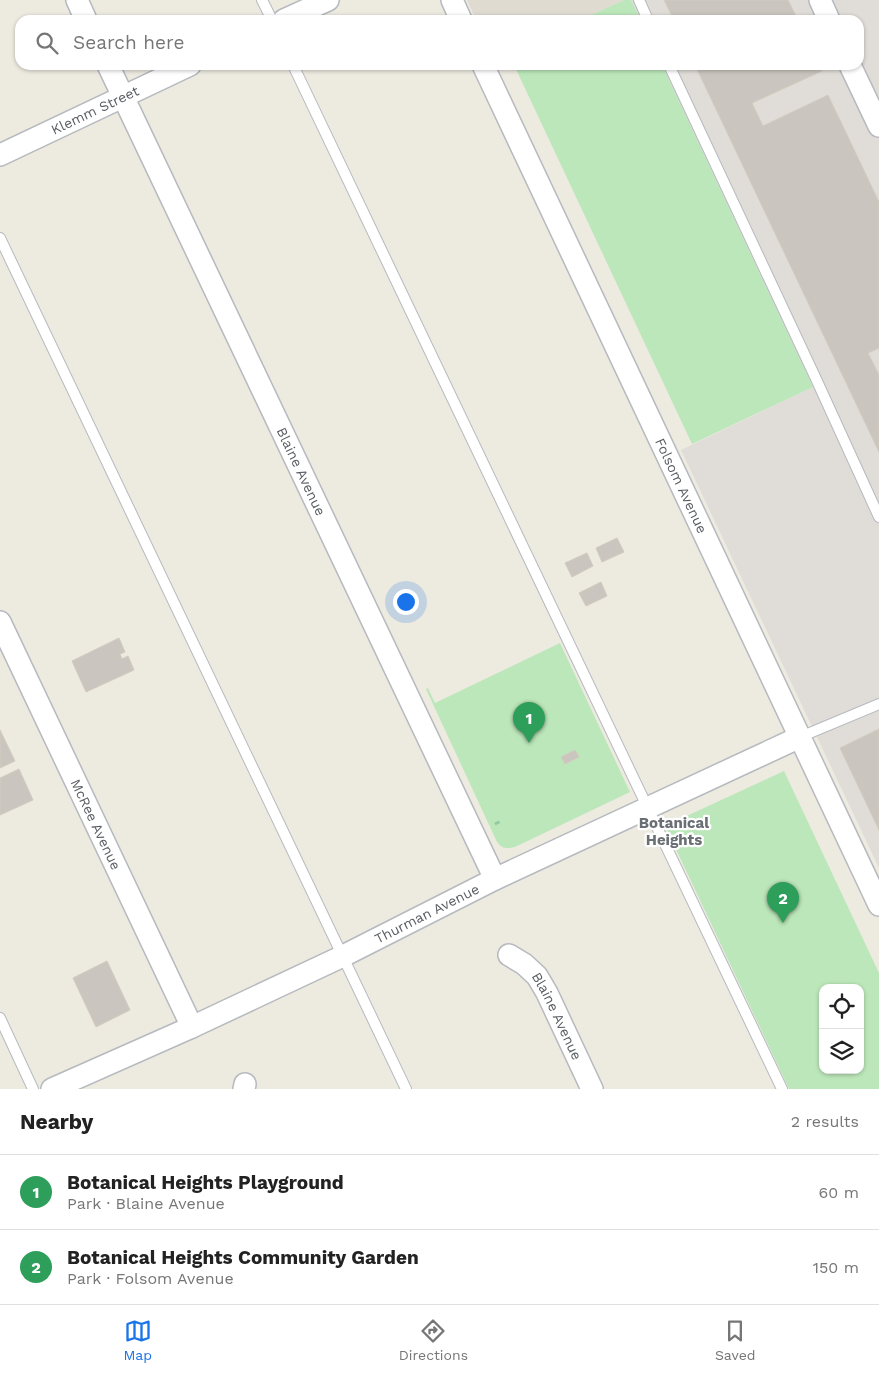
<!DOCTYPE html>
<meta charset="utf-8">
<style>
:root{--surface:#fff;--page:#f2f2f2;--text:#222;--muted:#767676;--line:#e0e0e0;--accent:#1a73e8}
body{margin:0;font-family:"Work Sans",sans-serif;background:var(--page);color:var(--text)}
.controls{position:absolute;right:15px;bottom:15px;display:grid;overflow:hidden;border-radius:10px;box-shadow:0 1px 4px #0004}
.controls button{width:45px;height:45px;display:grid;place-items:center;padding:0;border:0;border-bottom:1px solid var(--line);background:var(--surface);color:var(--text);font:25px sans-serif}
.you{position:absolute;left:405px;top:601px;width:18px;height:18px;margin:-12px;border:4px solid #fff;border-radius:50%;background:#1a73e8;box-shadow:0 0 0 8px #1a73e833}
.badge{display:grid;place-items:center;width:32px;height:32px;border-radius:50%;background:var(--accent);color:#fff;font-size:16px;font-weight:700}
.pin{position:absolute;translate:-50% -41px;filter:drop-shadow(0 1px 2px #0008)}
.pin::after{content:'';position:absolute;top:26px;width:18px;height:15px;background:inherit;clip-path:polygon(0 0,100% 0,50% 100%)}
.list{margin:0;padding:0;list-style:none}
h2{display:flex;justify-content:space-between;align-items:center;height:65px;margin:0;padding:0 20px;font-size:21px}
h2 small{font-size:16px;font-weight:400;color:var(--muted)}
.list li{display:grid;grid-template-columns:32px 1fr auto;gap:15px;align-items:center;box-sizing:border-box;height:75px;padding:0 20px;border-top:1px solid var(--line)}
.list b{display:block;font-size:19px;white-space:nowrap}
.list p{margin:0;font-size:16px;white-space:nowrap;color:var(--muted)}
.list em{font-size:16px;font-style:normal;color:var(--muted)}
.icon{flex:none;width:28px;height:28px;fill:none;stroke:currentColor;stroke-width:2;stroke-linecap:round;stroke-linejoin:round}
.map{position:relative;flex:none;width:879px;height:1089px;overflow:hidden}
.search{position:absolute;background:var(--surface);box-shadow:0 1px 4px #0004;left:15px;right:15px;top:15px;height:55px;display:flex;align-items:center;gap:12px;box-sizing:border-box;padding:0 18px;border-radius:15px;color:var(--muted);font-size:19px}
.sheet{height:215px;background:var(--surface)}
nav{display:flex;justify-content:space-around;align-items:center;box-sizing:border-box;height:70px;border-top:1px solid var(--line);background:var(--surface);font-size:14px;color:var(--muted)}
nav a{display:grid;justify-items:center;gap:2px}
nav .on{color:var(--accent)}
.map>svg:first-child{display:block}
.industrial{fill:#e0ddd8}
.education{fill:#dfdbd1}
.green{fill:#bce7ba;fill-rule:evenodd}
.building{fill:#cac6bf;stroke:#d2cbbe}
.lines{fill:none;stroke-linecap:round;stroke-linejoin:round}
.service-casing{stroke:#b6b9be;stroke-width:12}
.minor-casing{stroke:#b6b9be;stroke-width:24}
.path{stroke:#93c8a0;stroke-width:3;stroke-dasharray:5 2.5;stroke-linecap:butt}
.service{stroke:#fff;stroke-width:10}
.minor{stroke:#fff;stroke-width:21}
.labels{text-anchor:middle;stroke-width:4.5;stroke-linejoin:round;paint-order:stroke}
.street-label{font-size:14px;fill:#595d62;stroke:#fff}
.neighbourhood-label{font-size:15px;font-weight:bold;fill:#6a6f74;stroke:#fff}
</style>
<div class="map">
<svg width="879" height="1089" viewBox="0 0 879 1089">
<rect width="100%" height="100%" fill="#edeae0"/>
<path class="industrial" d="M631 0H879V868L681 450 813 387 662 65H859V20H641Z"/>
<path class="education" d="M467 0H624L581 20H476Z"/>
<path class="green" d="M624 0H631L641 20H581Z
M514 65H662L813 387 692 444Z
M560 643 630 792 515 847C507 849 502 849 497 842L426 689 428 688 435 703Z
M784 771 879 973V1089H789L665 826ZM823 988H860V1070H823Z"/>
<path class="building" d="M664 0H788L798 20H674Z
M695 65H819L822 71 752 103 763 126 828 95 879 202V348L868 353 879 375V452Z
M617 538 624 552 602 562 596 548Z
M587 553 593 566 572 577 565 563Z
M601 582 607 596 586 606 579 593Z
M119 638 125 652 120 654 122 659 128 656 134 670 86 692 72 661Z
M879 729V830L840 748Z
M0 730 15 761 0 768Z
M575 750 579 757 565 764 561 757Z
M19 769 33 800 0 815V778Z
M107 961 130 1010 96 1027 73 978Z"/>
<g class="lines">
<g class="service-casing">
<path id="service" d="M262 0 272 20
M639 0 648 20
M293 65 782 1089
M669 65 817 381 879 517
M0 238 406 1089
M800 737 879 704
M0 1018 33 1089"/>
</g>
<g class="minor-casing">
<g id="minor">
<path d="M77 0 86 20"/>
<path d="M452 0 461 20"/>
<path d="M820 0 829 20"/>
<path d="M284 20 328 0"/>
<path id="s1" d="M108 65 495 879"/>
<path id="s2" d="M483 65 879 905"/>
<path d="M850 65 879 126"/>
<path id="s3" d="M0 155 190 65"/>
<path id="s4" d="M0 622 192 1027"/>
<path id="s5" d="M509 955 524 964 537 976 547 993 592 1089"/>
<path id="s6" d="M52 1089 192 1027 343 956 495 879 800 737"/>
<path d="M244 1089 245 1084"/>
</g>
</g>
<path class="path" d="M495 824 501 821"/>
<use href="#service" class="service"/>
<use href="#minor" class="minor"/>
</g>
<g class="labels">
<g class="street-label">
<text dy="5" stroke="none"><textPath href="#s3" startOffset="105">Klemm Street</textPath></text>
<text dy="5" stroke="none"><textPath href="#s1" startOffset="450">Blaine Avenue</textPath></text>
<text dy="5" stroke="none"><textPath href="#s2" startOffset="465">Folsom Avenue</textPath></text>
<text dy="5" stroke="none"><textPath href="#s4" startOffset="224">McRee Avenue</textPath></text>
<text dy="5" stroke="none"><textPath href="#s6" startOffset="414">Thurman Avenue</textPath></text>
<text dy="5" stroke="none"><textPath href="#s5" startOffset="80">Blaine Avenue</textPath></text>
</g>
<g class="neighbourhood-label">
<text x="674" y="828">Botanical<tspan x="674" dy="17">Heights</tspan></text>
</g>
</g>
</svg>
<div class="controls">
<button><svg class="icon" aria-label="locate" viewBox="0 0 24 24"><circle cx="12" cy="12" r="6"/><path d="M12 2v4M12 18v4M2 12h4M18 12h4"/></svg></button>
<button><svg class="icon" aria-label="layers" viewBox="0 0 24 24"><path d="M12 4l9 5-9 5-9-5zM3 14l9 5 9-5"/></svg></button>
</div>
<div class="you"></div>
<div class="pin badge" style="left:529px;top:743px;background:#2e9e5b">1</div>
<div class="pin badge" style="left:783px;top:923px;background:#2e9e5b">2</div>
<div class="search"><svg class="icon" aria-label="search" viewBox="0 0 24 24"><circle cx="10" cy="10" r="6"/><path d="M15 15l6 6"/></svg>Search here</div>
</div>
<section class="sheet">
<h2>Nearby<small>2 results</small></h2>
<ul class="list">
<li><span class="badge" style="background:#2e9e5b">1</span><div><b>Botanical Heights Playground</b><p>Park · Blaine Avenue</p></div><em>60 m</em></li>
<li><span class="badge" style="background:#2e9e5b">2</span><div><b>Botanical Heights Community Garden</b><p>Park · Folsom Avenue</p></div><em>150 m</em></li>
</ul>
</section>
<nav>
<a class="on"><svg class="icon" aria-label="map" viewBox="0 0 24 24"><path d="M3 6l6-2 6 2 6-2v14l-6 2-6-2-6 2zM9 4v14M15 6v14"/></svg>Map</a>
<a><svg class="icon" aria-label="directions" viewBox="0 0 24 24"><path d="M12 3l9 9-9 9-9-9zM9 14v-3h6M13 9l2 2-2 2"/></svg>Directions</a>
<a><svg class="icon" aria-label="saved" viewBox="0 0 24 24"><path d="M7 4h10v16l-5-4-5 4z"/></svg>Saved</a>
</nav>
